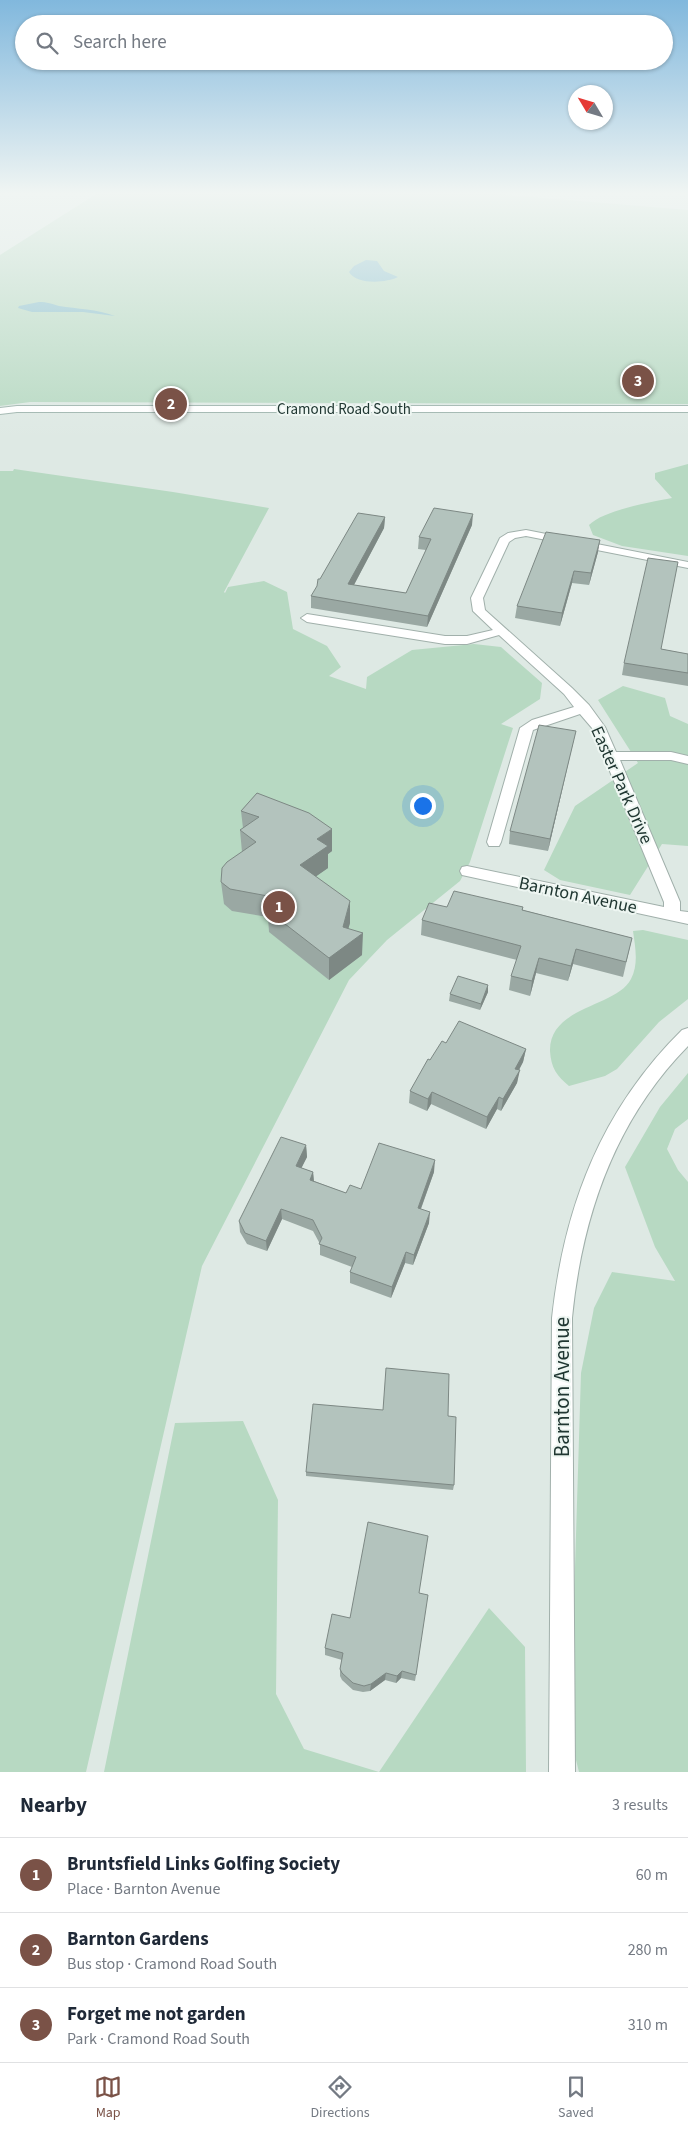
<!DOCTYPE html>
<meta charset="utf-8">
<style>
:root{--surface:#fff;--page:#f2f2f3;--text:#1f2937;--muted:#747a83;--line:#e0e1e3;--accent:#7a5247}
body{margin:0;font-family:"Source Sans 3",sans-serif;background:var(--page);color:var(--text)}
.compass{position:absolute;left:568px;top:85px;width:45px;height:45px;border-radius:50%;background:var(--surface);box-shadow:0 1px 4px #0004;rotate:308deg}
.you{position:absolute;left:422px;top:805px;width:18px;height:18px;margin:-12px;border:4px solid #fff;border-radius:50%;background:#1a73e8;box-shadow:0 0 0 8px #1a73e833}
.badge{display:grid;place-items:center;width:32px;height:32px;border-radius:50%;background:var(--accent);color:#fff;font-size:16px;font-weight:700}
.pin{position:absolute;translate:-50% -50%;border:2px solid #fff;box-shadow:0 1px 5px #0006}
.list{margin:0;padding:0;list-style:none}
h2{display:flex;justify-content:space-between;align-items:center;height:65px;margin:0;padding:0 20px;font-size:21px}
h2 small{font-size:16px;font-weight:400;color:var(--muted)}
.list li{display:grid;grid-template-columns:32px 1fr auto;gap:15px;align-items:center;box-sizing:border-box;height:75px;padding:0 20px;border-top:1px solid var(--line)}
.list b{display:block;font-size:19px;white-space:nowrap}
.list p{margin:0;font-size:16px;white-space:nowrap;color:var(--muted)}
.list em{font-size:16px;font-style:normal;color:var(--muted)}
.icon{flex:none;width:28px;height:28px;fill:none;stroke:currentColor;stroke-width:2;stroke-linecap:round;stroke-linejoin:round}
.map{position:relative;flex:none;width:688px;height:1772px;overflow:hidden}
.search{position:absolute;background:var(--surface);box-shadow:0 1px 4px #0004;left:15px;right:15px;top:15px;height:55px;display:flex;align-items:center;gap:12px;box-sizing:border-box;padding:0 18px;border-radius:28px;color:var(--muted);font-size:19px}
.sheet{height:290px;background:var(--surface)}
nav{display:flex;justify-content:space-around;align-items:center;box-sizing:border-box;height:70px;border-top:1px solid var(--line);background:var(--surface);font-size:14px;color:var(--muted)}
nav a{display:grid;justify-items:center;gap:2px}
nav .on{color:var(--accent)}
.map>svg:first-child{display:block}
.green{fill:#b7d9c2}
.water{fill:#88becc}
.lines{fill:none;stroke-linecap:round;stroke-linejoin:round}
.street-casing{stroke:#a1b0ab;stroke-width:2}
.secondary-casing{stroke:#9eb4ad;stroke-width:2}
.street{fill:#fff;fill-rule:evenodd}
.secondary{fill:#fff;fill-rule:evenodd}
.wall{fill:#9aa8a3}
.shaded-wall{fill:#7d8884}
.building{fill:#b3c3bd;stroke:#7d8884}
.labels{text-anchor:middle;stroke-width:4;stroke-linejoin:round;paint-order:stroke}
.far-street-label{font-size:15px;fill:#203732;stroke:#eef6f2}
.street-label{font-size:18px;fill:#203732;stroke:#eef6f2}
.near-street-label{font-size:21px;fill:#203732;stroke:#eef6f2}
</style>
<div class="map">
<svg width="688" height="1772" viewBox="0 0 688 1772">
<rect width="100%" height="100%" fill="#dee9e4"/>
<path class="green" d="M101 191H461L688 210V404L30 402 0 406V255Z
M688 464V556L622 546 593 535 589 525C604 510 651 502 672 498L655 479V473Z
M14 469 173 492 269 508 224 592 225 593 228 587 264 581 287 592 293 629 327 646 341 667 329 676 366 689 367 677 412 650 474 644 501 647 542 683 540 699 501 724 513 728 470 862 460 881 387 940 349 980 202 1266 86 1772H0V471H13Z
M623 686 665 698 670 716 688 724V846L662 844 630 895 560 880 544 870 575 806 638 763 598 700Z
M643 930 688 940V999L659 1022 617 1069 605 1076 569 1086C557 1076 551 1068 550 1051 549 1006 617 1007 631 979 639 964 635 946 633 931Z
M688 1073V1119L675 1129 667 1149 678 1170 688 1182V1772H579L575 1756 574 1600 581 1373 594 1308 612 1272 675 1281 655 1247 625 1167 660 1107Z
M243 1421 278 1500 276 1694 304 1749 379 1772 489 1608 525 1647 526 1772H104L175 1423Z"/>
<path class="water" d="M366 260 377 261 384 271 398 277C386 283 357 285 349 272L354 266Z
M39 302C47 302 52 304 59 306 77 309 97 309 115 316L83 312H32L18 308 19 306Z"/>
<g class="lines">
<g class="street-casing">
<path id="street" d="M526 530 688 562V568L526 536 515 538 509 542 483 598 485 610 572 688 589 705 605 727 616 752H671L688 756V764L671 760H620L680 902V911L688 912V924L462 875 460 871 462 867 467 866 664 907V902L592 728 580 714 533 730 501 842 499 846H489L487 842 520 728 532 720 574 707 564 694 499 635 467 644H445L307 622 301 618 307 614 445 636H467L493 630 473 611 471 598 500 538 508 533Z
M688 1028V1046C615 1120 582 1216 572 1318L575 1772H549L552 1318C564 1207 601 1110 682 1030Z"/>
</g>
<g class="secondary-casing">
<path id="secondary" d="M17 406H688V412H17L0 414V408Z"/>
</g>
<use href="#street" class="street"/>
<use href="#secondary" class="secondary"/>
</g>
<path class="wall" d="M385 517 384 528 354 585 406 593 426 550 418 549 419 537 472 525 427 627 311 608V596Z
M598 552 589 585 572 583 560 626 515 618 517 606Z
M661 649 688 654V686L622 675 624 663Z
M573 743 548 851 509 844 510 831Z
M257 793 332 851 328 854V868L316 876 350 923 348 929 362 955 329 980 269 932 268 917 232 911 224 904 221 882 242 852 240 830 243 828 241 811Z
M447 907H523V910L632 938 623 977 573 964 568 981 536 973 530 996 509 990 511 976 517 960 421 935 422 920Z
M488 992 480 1010 449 1001 450 994Z
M446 1043 526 1049 523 1062 519 1070 517 1083 501 1111 497 1109 486 1129 431 1104 427 1111 409 1103 410 1091 430 1060Z
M306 1145 307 1157 301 1168 313 1172 314 1181 346 1193 434 1172 421 1209 429 1223 413 1265 405 1263 391 1298 350 1283V1272L352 1267 320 1255V1244L313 1231 282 1219 267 1251 247 1244 240 1232 239 1221Z
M448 1416 454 1485 453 1490 306 1476V1472Z
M419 1593 416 1675 415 1681 401 1678 396 1683 385 1680 370 1691 363 1692 353 1690 342 1680 340 1676V1669L342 1660 325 1655V1648L350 1618Z"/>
<path class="shaded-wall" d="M473 514 472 525 427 627 428 616Z
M385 517 384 528 348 596V584Z
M600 540 598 552 589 585 591 573Z
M574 571 572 583 560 626 562 613Z
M576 731 573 743 548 851 550 839Z
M332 829V851L328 854V868L301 887 300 865 317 839Z
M350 901V923L343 947 363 933 362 955 329 980V958L343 927Z
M576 949 573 964 568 981 571 966Z
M539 958 536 973 530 996 532 981Z
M488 985V992L480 1010 481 1004Z
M526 1049 523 1062 513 1081 515 1069Z
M520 1070 517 1083 501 1111 503 1099Z
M432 1092 431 1104 427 1111 428 1099Z
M499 1097 497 1109 486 1129 487 1117Z
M306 1145 307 1157 297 1177 296 1166Z
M435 1160 434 1172 417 1219 418 1208Z
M313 1172 314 1183 310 1180Z
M281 1209 282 1219 267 1251 266 1241Z
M430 1212 429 1223 413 1265 414 1255Z
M406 1252 405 1263 391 1298 392 1287Z
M402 1671 401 1678 396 1683 397 1676Z
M386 1673 385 1680 370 1691 371 1684Z"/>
<path class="building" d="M434 508 473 514 428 616 311 596 317 586 318 579H320L358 513 385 517 348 584 406 593 431 539 419 537Z
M546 532 600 540 591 573 574 571 562 613 517 606Z
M648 558 678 562 661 649 688 654V673L624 663Z
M539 725 576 731 550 839 510 831Z
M257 793 309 813 332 829 317 839 328 846 300 865 350 901 343 927 363 933 329 958 267 910 284 899 230 889 221 882 222 868 227 862 256 842 240 830 259 817 241 811Z
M454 891 523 907 522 910 632 938 626 962 576 949 571 966 539 958 532 981 511 976 521 946 422 920 429 903 447 907Z
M458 976 488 985 481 1004 450 994Z
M459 1021 526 1049 515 1069 520 1070 503 1099 499 1097 487 1117 432 1092 428 1099 410 1091 428 1059 430 1060 442 1041 446 1043Z
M281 1137 306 1145 296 1166 313 1172 310 1180 346 1193 350 1185 361 1189 379 1143 435 1160 418 1208 430 1212 414 1255 406 1252 392 1287 350 1272 356 1257 319 1244 322 1238 313 1220 281 1209 266 1241 245 1233 239 1221Z
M386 1368 449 1374 448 1416 456 1417 454 1485 306 1472 313 1404 383 1410Z
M368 1522 428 1536 419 1593 428 1595 416 1675 402 1671 397 1676 386 1673 371 1684 364 1686 353 1683 342 1673 340 1669 343 1653 325 1648 332 1614 350 1618Z"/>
<linearGradient id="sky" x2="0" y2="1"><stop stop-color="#81b8dd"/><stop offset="0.44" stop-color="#f0f5f3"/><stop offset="1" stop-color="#f0f5f3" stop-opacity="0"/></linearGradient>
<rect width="688" height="439" fill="url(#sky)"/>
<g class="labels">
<g class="far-street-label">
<text x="344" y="414">Cramond Road South</text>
</g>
<g class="street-label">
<text transform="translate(622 785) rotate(66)" y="6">Easter Park Drive</text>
<text transform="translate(578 895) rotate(12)" y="6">Barnton Avenue</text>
</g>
<g class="near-street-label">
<text transform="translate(562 1387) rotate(-90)" y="7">Barnton Avenue</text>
</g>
</g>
</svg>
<svg class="compass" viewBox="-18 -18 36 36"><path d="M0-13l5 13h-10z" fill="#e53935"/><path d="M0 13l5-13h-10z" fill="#747a83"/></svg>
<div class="you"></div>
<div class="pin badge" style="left:279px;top:907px">1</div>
<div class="pin badge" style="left:171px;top:404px">2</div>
<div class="pin badge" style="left:638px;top:381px">3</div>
<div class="search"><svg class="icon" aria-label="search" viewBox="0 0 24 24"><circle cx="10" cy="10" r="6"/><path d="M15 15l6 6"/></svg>Search here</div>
</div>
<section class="sheet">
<h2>Nearby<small>3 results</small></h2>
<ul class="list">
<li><span class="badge">1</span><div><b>Bruntsfield Links Golfing Society</b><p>Place · Barnton Avenue</p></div><em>60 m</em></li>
<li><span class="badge">2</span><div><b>Barnton Gardens</b><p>Bus stop · Cramond Road South</p></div><em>280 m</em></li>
<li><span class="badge">3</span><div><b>Forget me not garden</b><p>Park · Cramond Road South</p></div><em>310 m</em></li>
</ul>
</section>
<nav>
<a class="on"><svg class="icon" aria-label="map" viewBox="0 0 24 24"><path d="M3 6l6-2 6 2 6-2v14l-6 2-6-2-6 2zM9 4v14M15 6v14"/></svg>Map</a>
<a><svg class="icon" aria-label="directions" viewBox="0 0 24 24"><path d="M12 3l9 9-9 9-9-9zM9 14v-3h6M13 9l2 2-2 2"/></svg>Directions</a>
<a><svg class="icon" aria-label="saved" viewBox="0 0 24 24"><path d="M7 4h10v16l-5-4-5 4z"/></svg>Saved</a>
</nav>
